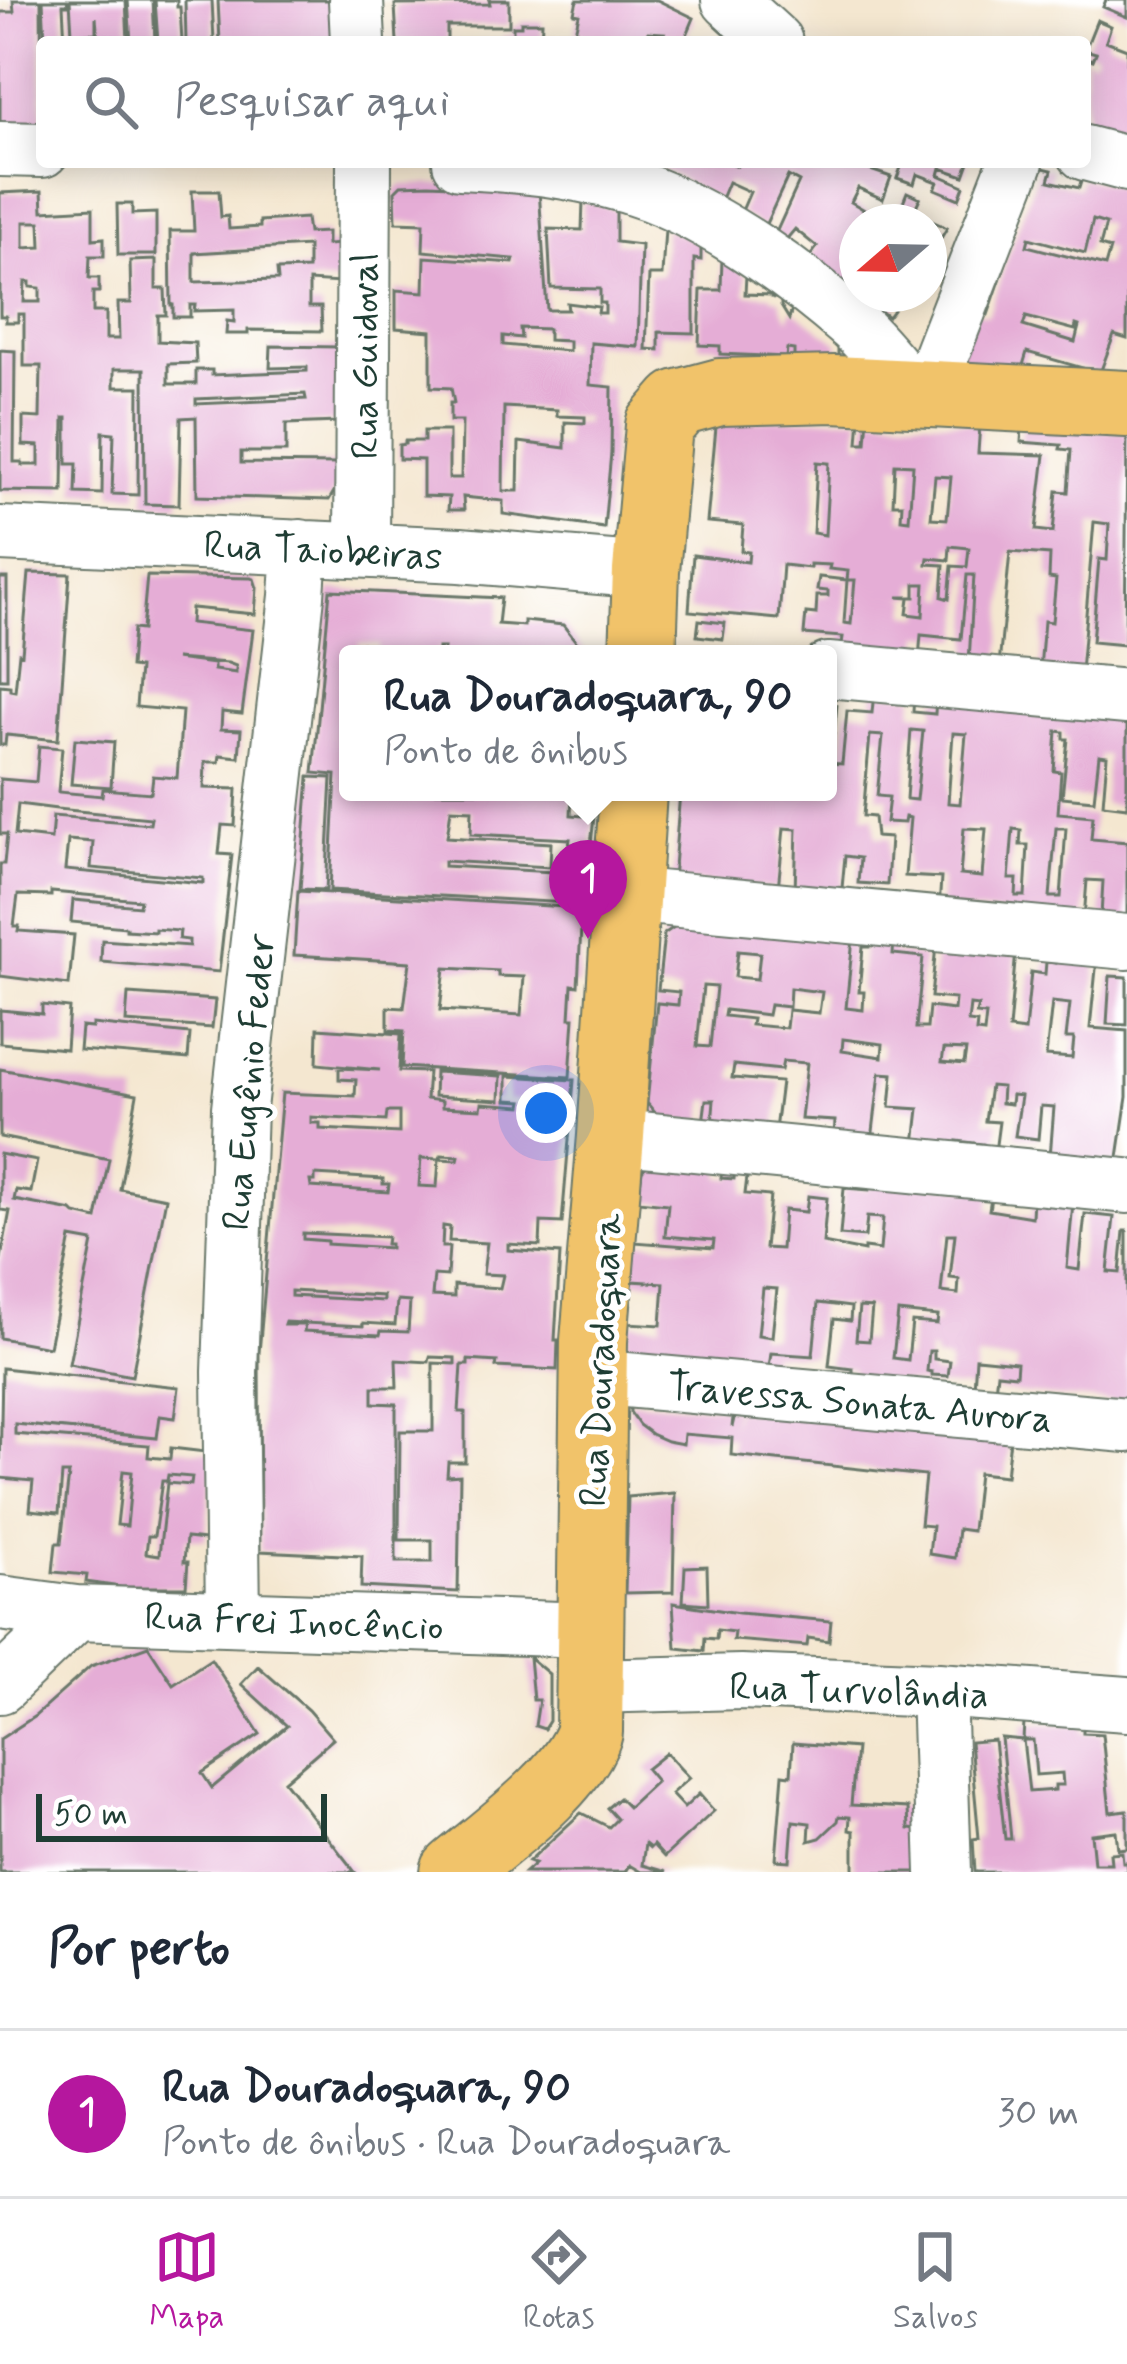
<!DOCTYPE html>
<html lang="pt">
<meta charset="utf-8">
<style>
:root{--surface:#fff;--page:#f6f6f7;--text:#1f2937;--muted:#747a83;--line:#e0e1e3;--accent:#b5179e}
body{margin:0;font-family:Mynerve,sans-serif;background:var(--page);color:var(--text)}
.compass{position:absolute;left:839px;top:204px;width:108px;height:108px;border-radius:50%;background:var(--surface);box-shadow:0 6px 30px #0003;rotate:250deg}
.scale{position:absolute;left:36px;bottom:30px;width:291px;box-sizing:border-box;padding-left:12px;border:6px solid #1f3d34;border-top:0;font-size:33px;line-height:42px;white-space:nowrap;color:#1f3d34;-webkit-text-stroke:9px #fff;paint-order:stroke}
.you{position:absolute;left:546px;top:1113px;width:42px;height:42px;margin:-30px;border:9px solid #fff;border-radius:50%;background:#1a73e8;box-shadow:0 0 0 18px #1a73e833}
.badge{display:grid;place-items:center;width:78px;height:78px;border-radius:50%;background:var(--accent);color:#fff;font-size:39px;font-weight:700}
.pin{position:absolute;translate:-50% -99px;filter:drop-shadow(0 3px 6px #0008)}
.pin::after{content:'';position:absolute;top:63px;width:42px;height:36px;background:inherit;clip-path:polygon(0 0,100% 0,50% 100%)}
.popup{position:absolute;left:339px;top:645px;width:498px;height:156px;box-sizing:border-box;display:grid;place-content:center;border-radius:12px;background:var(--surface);filter:drop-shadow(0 3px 9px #0005);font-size:39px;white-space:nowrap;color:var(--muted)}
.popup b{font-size:45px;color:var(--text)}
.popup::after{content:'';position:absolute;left:50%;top:100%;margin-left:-24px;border:24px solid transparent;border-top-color:var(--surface)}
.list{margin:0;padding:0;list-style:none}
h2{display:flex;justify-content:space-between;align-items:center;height:156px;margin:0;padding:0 48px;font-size:51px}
h2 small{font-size:39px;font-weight:400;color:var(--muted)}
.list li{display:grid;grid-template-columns:78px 1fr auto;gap:36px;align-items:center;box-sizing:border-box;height:168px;padding:0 48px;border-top:3px solid var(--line)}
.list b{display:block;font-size:45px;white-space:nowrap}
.list p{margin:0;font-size:39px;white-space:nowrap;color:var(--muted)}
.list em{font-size:39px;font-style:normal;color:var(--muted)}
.icon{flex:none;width:66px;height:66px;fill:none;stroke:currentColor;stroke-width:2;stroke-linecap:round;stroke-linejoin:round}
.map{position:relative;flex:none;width:1127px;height:1872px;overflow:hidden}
.search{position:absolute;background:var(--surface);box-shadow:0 6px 30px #0003;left:36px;right:36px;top:36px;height:132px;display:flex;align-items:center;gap:30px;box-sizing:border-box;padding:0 42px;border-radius:12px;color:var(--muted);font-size:45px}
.sheet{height:324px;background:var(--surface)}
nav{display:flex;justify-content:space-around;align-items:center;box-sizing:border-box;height:168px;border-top:3px solid var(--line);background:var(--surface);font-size:33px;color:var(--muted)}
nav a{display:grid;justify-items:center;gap:6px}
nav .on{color:var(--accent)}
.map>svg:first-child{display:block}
.building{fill:#e5add6;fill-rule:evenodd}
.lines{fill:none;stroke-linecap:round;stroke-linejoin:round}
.minor-casing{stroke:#6a786b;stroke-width:58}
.major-casing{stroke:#6a786b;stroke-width:70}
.minor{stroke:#fff;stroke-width:54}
.major{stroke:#f1c36a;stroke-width:66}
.labels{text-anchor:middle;stroke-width:10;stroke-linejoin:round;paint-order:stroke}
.street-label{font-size:39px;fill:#1f3d34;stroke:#fff}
</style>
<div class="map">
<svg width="1127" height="1872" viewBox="0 0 1127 1872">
<rect width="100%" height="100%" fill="#fff"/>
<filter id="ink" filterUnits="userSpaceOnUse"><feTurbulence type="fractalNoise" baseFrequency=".00833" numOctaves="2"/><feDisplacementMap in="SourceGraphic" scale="24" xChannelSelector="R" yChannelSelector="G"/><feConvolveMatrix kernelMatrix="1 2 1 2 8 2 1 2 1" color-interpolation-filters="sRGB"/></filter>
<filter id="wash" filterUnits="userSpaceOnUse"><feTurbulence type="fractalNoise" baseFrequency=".004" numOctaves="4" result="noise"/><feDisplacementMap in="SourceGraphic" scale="48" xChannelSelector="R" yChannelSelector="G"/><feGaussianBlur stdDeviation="2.7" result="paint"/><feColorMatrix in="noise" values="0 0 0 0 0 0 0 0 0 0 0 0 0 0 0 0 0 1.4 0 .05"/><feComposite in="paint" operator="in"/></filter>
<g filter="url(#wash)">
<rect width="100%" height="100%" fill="#f4e7d0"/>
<g id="blocks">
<path class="building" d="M13 0H41L42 134 0 135V12H14Z
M43 0H67L68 5H63L65 42H45Z
M70 0H126L128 42H98L96 17V33L72 34Z
M128 0H153L155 42H131Z
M155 0H177V7H180L182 42H158Z
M185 0H212L214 42H186Z
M218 0H333L335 42H220Z
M489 0H509V26H447V42H397L395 5 490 4Z
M577 0H657L694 18 684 42H659L664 33 648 32 643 42H608L609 39 575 32 579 14 574 13Z
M1106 0H1127V17L1103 7Z
M1097 20 1111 26 1106 41 1127 49V133L1125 139 1085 132V57L1093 60 1096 53 1085 50Z
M521 22H542L541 42H503V36H513V26H521Z
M644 162H729L737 166 739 162H798L806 166 808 162H847L891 177 883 199 858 188 851 202 885 222H857V293L809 258 817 247 795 229 785 241 775 235 799 182 788 176 764 228 741 213 750 192 728 182 720 201 670 173Z
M903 162H969L964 176 941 168 939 175 964 186 959 199 935 189 938 182 917 174 914 184 897 178Z
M1039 167 1052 170 1049 181 1079 188 1082 178 1127 189V339L1114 335 1100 373 1027 352 1021 372 951 365 976 312 988 315ZM1093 220 1106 224 1100 246 1110 249 1105 266 1027 246 1029 238 1085 253ZM1026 317 1075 330 1076 325 1079 326 1075 342 1023 326Z
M429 184 539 189 547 310H568L567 303 599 307 598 313H605V303H600V289L551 288 548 229 582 230 583 201 616 210V242L641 245 638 347 591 343 590 385 612 387 611 453 604 528 503 514V501L463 497 464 510H448L449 497 423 496V460L399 459V445L405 444V441H424V431H449V478H461L462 421H450V403H454L451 388 431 387V331L396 328V290L424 292 425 257 513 263 514 259 423 251 424 223 396 222 395 191 401 185ZM520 328 548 329V340L569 341V351L503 345V336L521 338ZM504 407 557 410V416L585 417V423L565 422V448L519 442 518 491H503Z
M42 191 43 211 93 208V239L104 238V256H90L89 278H99V292H93V312H106V339H119L118 303H131L130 261 156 260V289H165L166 315H158V341L195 343 196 363 168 364V384H196V370H212V375L307 371V367L270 368 271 346 339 347 338 422 286 424V452H241V463L338 464 335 490 329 500 197 496 196 417 181 418 179 505 145 504 144 369H114V387H139L138 495 112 494 114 433 103 432 102 494 76 493 77 464H67V418H64L63 492 0 491V350L15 351 14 462H22V465H39V446L23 445V417L40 418 41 366H24V314H18V322H6V316H0V193ZM24 222H40L41 247 24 248ZM25 282H30V287L40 288V302H24ZM305 394 306 399 196 404V399Z
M192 191H219L221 217 228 216 229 229 260 227V221L306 218 308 233 327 232V245L341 244 340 283 309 281V307H321L322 331 248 330V334H226L227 321 234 322V310L194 311 195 305H190V317H173V305H171L170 231H194ZM308 246V269L277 270 278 280 194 282V253Z
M907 192 920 198 913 213 901 207Z
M117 204H132V214L156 213V255H118Z
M914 213 947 228 929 258V222H909Z
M665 229 701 244V260L694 259V333L659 332V350L646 349 649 275H662Z
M722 258 746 275 745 294 771 295V297L781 300V306L789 319 792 309 838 343V360L794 358V350L787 349 786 357 720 354V346L699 345 701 290H721Z
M858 294H905L888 317Z
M860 417 858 443H866L868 417 980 423 978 453 1045 455 1036 530 1053 532 1057 491 1068 492 1071 450 1060 449 1061 445 1021 442 1022 426 1127 432 1125 645 1092 642 1099 559 1107 560 1109 524 1094 522 1081 672 1040 669 1044 621 1052 622 1056 579 1049 578 1050 555 1010 552 999 665 969 662 974 575H967L961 639 921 635 919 658 841 651 843 637 804 634 806 613 816 614 817 596H828V591L817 590 819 577 847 580 844 623 851 624 855 580H847L848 571 829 569 830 565 810 564V568L783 565 779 619 689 611 693 555 748 562 749 552 741 551 743 525 707 522 716 427 731 422ZM817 462 829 463 825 535 813 533ZM895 464 913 465 909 520 901 519 902 504H893ZM935 476 951 477 947 519 931 518ZM950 546 969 548 967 567 952 566 949 599 942 597 944 565 927 564 928 558 949 560ZM915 584H925L923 616 907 614 909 598 898 597H915Z
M29 573 70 574 58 740 6 735 5 745H0V685L10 686V690L15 691 19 653 22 654Z
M147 576 251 578 254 579 257 588 255 614 191 608 190 623 253 630 242 714 222 712 221 729 241 730 239 757 220 755 219 762H205L204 788 237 789 235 826 222 825 219 854 232 855 219 972 101 962 102 940 189 946V940L179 939 180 931 155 929V932L126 930V927L71 922 73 900 139 906 140 900 51 892V896L18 895 14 926H19L18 931 74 935 69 985 0 976V864H4L7 834H0V779L36 782 39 746 62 748 58 792 102 796 103 789 151 793 153 776 177 778 182 711 136 707 139 668 130 667 133 629 142 630ZM175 659 228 663 236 666V673L214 670V664ZM18 804 57 809 151 818 150 824 53 816 51 839 15 835ZM68 840 93 842 91 868 203 878V883L65 870Z
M0 578H7V679H0Z
M330 590 501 598 498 624 524 626V621L563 625 586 654H443L444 648H438V654H378L379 645 359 643 358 654H348V792H572L571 815 594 817 591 845 569 844 570 839 471 834 472 810 451 809 447 837 551 843 550 867 444 861V866L589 874 587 904 330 890 336 775 313 773Z
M699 620 725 623 723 639 697 636Z
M874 692 914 696 913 712 935 714 936 698 1127 714V807L1103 804 1107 756 1099 755 1094 800 1062 797 1068 739H1064V732L1057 731 1054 771 1061 772 1058 813 1093 816 1091 839 1127 842V922L1101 916 1103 881 1087 880 1084 919 939 909 941 878 905 876 910 818 905 817 904 823 886 822 889 797 877 796 883 736 870 735 863 816 874 817 876 837 890 838 887 885 858 883 860 858 845 856 842 888 795 891 797 829 784 828 778 889 673 880 680 792H828V763L842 764 847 711 872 713ZM911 730 923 731 916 800 906 799ZM953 733 966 734 960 804 948 803ZM964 828 986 829 982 877 960 875ZM1056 828H1066L1061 897H1050ZM1013 829 1021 830 1020 845H1028L1025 896H1016L1017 879H1009Z
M828 705H837L831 760H828Z
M75 739 114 742 111 787 71 784Z
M309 777 332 778 326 890 300 889Z
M298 891 582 908 578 986 572 985 570 1018H574L570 1077 402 1067 404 1031 388 1030V1007L404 1008 410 962 294 955ZM445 968 498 971V976L524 977 521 1015 440 1010Z
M677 925 853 938 846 1008 863 1010 864 992H859L863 947H870L871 940 894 941 893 954 923 957 916 1028H927L929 1007 954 1010 955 999 931 997 936 945 1016 951 1009 1029 1025 1031 1031 972 1045 974 1046 962 1056 963 1057 955 1097 959 1090 1028 1127 1031V1097L1117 1164 1050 1157 1054 1107 1041 1106 1038 1139 1015 1136 1021 1096 1012 1095 1011 1104 1001 1103 1002 1087 990 1086 985 1121 999 1122 995 1152 982 1151 983 1144 957 1141V1148L915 1144 919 1109 890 1107 893 1074 880 1073 872 1140 834 1136 835 1121 801 1119 807 1063 783 1061 781 1070 734 1065 732 1078 781 1082 775 1130 712 1124 714 1100H706L703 1123 660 1119 647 1103 657 1003 678 1005 679 992 658 990 664 934ZM738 951 760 953 757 979 735 977ZM703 986 716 987 710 1047 697 1046ZM790 988 822 992 819 1013 788 1010 786 1028 751 1025 752 1019 724 1016 725 1010 768 1015 770 1005 789 1007ZM1052 1002 1070 1004 1066 1038H1074L1072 1058 1046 1056ZM970 1005 978 1006 976 1014 986 1015 984 1033 976 1032 977 1023 968 1022ZM843 1039 883 1044 882 1057 842 1051ZM944 1049 966 1050 964 1064 942 1062Z
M1110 976 1127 977V1025L1107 1024Z
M128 994 215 1000 212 1028 126 1022Z
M42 1005 69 1008 66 1049 0 1043V1010L42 1014Z
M92 1024 190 1034 188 1059 79 1050 81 1027 92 1028Z
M318 1028 401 1034 399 1071 428 1072 426 1099 442 1101V1107L481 1109 482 1103 522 1106 523 1101 507 1100V1076L574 1080 562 1223 541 1222 540 1246 508 1244V1250L560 1254 555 1340H558L557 1370 496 1367 497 1362 468 1360V1365H462L459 1412H465V1462H448L447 1476 460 1475 458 1592 361 1587 362 1556 260 1551 259 1353 282 1093 355 1096 356 1080 339 1079V1068L380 1070 317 1064ZM387 1112H399V1133L320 1129V1123H311V1117L386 1121ZM441 1155 459 1156 458 1160 439 1159 437 1187 419 1186 421 1158 440 1159ZM315 1175 383 1179V1184H389L388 1192 311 1187 310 1181H315ZM443 1226 450 1227 449 1241 487 1243 483 1274 503 1275 500 1288 454 1285V1297L432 1296 434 1275 447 1276 449 1247H442ZM303 1233 387 1237 386 1244H390V1248L327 1244V1241L303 1239ZM291 1291 383 1296V1301L291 1296ZM397 1301 410 1302 408 1332 381 1331 380 1335 304 1331 305 1325H284L285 1322 363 1326V1323L395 1325ZM430 1357 455 1358V1364L433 1363V1431H400L399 1540H432V1562H396V1404L373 1403V1387H397L396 1360 429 1362Z
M0 1069 137 1094 120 1189 166 1198 132 1376 69 1364 93 1242 71 1238 49 1347 0 1338V1264L10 1211 0 1210V1154L37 1161 31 1192 16 1190 14 1200 72 1211 75 1214 97 1219 109 1159 0 1137Z
M435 1072 501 1076 500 1100 434 1096Z
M651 1160 722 1167 721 1178 734 1179 735 1168 748 1169 745 1194 770 1196 765 1248 781 1249 784 1210 806 1212 808 1196 827 1198 823 1243 864 1251V1248L880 1250 883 1218 867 1217 865 1237 840 1235 844 1188 869 1190 871 1180 992 1191 989 1210 1032 1217 1033 1199 1073 1203 1067 1268 1079 1270 1085 1214 1114 1217 1108 1272 1120 1273 1124 1231H1127V1403L995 1391 997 1373 1016 1375 1017 1362 976 1358 974 1389 853 1378V1369L829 1366 834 1319 850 1321 851 1307 818 1303 813 1356 771 1353 768 1375 629 1359 626 1352 628 1323 661 1325 664 1283 632 1281 635 1242 713 1248 714 1240 665 1236 668 1204 638 1201 642 1171ZM947 1234H955L950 1278 959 1279 958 1294 941 1292ZM763 1288 777 1289 772 1337 758 1335ZM859 1307 872 1308 869 1341 856 1340ZM898 1312 938 1316 937 1324 912 1322 908 1360 893 1358ZM929 1351H934V1359L950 1361 948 1376 932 1375V1372L927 1371Z
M2 1368 179 1387 175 1418 160 1416 157 1438 15 1424V1434L149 1445 148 1457 170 1459 171 1448 214 1453 205 1540 186 1538 184 1562H188L186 1587H121L86 1582 87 1575 53 1572 56 1543H61L69 1474H62L59 1513 30 1510 33 1481 0 1478ZM123 1471 132 1472 127 1526 117 1525ZM168 1475 192 1477 191 1485 167 1483 159 1555 146 1553 148 1536H154L162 1481H167Z
M630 1401 734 1409 732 1427 736 1410 1010 1439 1006 1476 978 1473 972 1531 958 1529 955 1558 929 1554 932 1526 920 1525 925 1476 731 1455 732 1438 684 1434 683 1444 667 1441 651 1434 639 1425 630 1412Z
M675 1493 673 1592 625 1593 628 1497Z
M707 1566 708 1604 683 1602 685 1567Z
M673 1603 739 1613 831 1621 829 1641 808 1638 807 1646 733 1640 734 1632 717 1630 716 1639 705 1638 704 1651 676 1648Z
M148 1646 173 1684 211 1659 260 1734 202 1773 212 1788 287 1726 241 1684 258 1666 308 1710 333 1739 284 1781 355 1872H0V1739L35 1716 91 1666Z
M529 1657 549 1674V1721L544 1729 535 1726 539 1700H533Z
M1024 1723 1083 1726V1733L1102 1734 1110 1812 1127 1810V1848L1118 1849 1116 1831 1091 1834 1094 1863H1111L1110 1853 1122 1852 1123 1862H1127V1872H975L973 1839 979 1838 970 1742 994 1740 1005 1839H1011L1001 1738 1023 1740 1029 1792 1055 1790V1785H1063L1062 1773 1036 1775 1033 1740H1023Z
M793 1743 856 1748 851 1805 908 1808 909 1829 918 1830 924 1872H854V1831L849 1830 850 1817 839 1816 838 1821 820 1838 809 1841 810 1823 793 1821 790 1861 776 1860 783 1774 791 1775Z
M666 1753 689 1778 671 1794 684 1808 699 1794 714 1811 664 1857 653 1845 650 1848 645 1844 642 1865 666 1872H641L629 1865 625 1872H525L535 1863 529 1861 581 1813 609 1827 617 1819 607 1808 619 1798 628 1807 656 1781 646 1769Z"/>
</g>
</g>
<g filter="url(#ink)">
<use href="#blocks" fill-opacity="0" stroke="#6a786b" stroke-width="3"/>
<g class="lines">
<g class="minor-casing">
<path id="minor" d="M356 0 358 42
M729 0 775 42
M0 149 42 150
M1085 153 1127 164
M460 162C524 165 591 171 651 194 722 222 796 275 853 325 875 345 895 371 914 394
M926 394 1016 162
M0 534 460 555 646 571
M362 550 364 162
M828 670 1127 697
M626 895 1127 942
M611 1136 1127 1186
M593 1377 1127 1425
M0 1603 76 1613 589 1630
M233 1618 230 1372 239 1108 297 596 300 547
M0 1686 76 1613
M591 1686 741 1682 938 1690 1127 1704
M938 1690 944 1872"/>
</g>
<g class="major-casing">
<path id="major" d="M643 654 646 571 659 426 679 403 720 392 834 389 1127 404
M454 1872C495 1837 573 1782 589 1732L594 1341 611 1136 633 792"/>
</g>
<use href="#minor" class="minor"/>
<use href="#major" class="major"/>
</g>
</g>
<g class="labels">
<g class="street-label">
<text transform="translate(363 356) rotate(-90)" y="14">Rua Guidoval</text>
<text transform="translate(323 549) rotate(3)" y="14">Rua Taiobeiras</text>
<text transform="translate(247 1082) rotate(-85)" y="14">Rua Eugênio Feder</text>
<text transform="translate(599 1360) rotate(-87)" y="14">Rua Douradoquara</text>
<text transform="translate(860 1401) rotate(5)" y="14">Travessa Sonata Aurora</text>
<text transform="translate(294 1620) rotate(2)" y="14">Rua Frei Inocêncio</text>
<text transform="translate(859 1689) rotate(2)" y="14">Rua Turvolândia</text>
</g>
</g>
</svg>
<svg class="compass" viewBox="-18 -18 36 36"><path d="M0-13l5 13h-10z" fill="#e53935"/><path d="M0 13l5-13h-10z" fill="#747a83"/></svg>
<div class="scale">50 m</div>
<div class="you"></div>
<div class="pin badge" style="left:588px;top:939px">1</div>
<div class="popup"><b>Rua Douradoquara, 90</b>Ponto de ônibus</div>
<div class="search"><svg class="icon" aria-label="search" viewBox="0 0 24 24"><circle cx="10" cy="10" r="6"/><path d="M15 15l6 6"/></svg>Pesquisar aqui</div>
</div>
<section class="sheet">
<h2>Por perto<small></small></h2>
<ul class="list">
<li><span class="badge">1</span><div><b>Rua Douradoquara, 90</b><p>Ponto de ônibus · Rua Douradoquara</p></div><em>30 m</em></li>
</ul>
</section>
<nav>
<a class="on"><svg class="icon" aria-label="map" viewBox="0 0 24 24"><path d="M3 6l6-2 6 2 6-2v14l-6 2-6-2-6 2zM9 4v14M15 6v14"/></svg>Mapa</a>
<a><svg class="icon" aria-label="directions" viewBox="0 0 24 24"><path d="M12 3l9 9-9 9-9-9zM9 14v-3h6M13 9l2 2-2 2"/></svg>Rotas</a>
<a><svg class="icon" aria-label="saved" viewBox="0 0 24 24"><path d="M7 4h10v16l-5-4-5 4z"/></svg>Salvos</a>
</nav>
